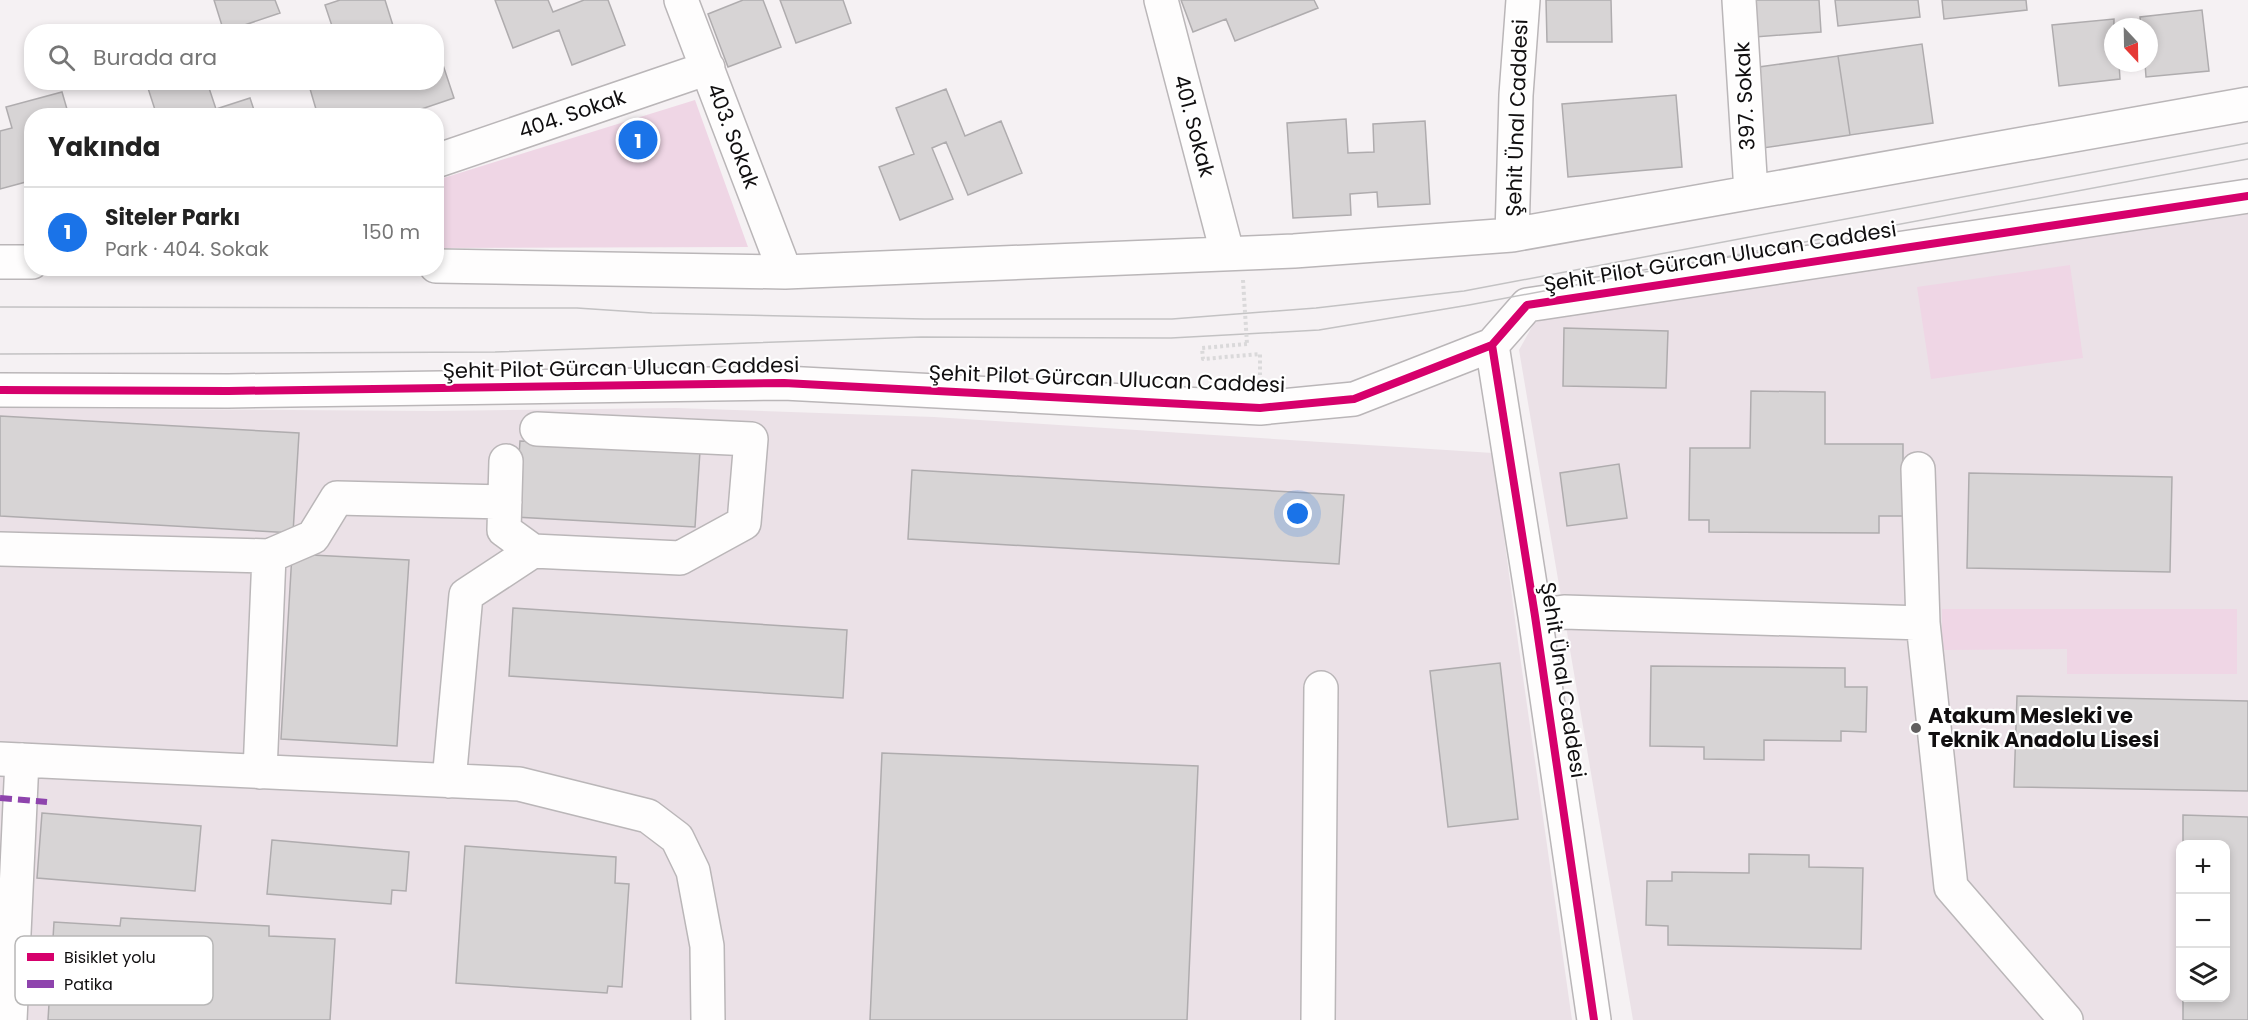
<!DOCTYPE html>
<html lang="tr">
<meta charset="utf-8">
<style>
:root{--surface:#fff;--page:#f2f2f2;--text:#222;--muted:#767676;--line:#e0e0e0;--accent:#1a73e8}
body{margin:0;font-family:Poppins,sans-serif;background:var(--page);color:var(--text)}
.controls{position:absolute;right:18px;bottom:18px;display:grid;overflow:hidden;border-radius:12px;box-shadow:0 3px 9px #0003}
.controls button{width:54px;height:54px;display:grid;place-items:center;padding:0;border:0;border-bottom:2px solid var(--line);background:var(--surface);color:var(--text);font:30px sans-serif}
.compass{position:absolute;left:2104px;top:18px;width:54px;height:54px;border-radius:50%;background:var(--surface);box-shadow:0 3px 9px #0003;rotate:158deg}
.you{position:absolute;left:1298px;top:514px;width:21px;height:21px;margin:-15px;border:4px solid #fff;border-radius:50%;background:#1a73e8;box-shadow:0 0 0 9px #1a73e833}
.badge{display:grid;place-items:center;width:39px;height:39px;border-radius:50%;background:var(--accent);color:#fff;font-size:20px;font-weight:700}
.pin{position:absolute;translate:-50% -50%;border:3px solid #fff;box-shadow:0 2px 6px #0006}
.list{margin:0;padding:0;list-style:none}
h2{display:flex;justify-content:space-between;align-items:center;height:78px;margin:0;padding:0 24px;font-size:26px}
h2 small{font-size:20px;font-weight:400;color:var(--muted)}
.list li{display:grid;grid-template-columns:39px 1fr auto;gap:18px;align-items:center;box-sizing:border-box;height:90px;padding:0 24px;border-top:2px solid var(--line)}
.list b{display:block;font-size:22px;white-space:nowrap}
.list p{margin:0;font-size:20px;white-space:nowrap;color:var(--muted)}
.list em{font-size:20px;font-style:normal;color:var(--muted)}
.icon{flex:none;width:33px;height:33px;fill:none;stroke:currentColor;stroke-width:2;stroke-linecap:round;stroke-linejoin:round}
.map{position:relative;flex:none;width:2248px;height:1020px;overflow:hidden}
.search{position:absolute;background:var(--surface);box-shadow:0 3px 9px #0003;left:24px;top:24px;width:420px;height:66px;display:flex;align-items:center;gap:15px;box-sizing:border-box;padding:0 21px;border-radius:24px;color:var(--muted);font-size:22px}
.panel{position:absolute;background:var(--surface);box-shadow:0 3px 9px #0003;left:24px;top:108px;width:420px;height:168px;border-radius:24px}
.map>svg:first-child{display:block}
.built{fill:#ebe1e7;fill-rule:evenodd}
.green{fill:#efd6e5}
.building{fill:#d7d4d5;stroke:#afacae;stroke-width:1.5}
.lines{fill:none;stroke-linecap:round;stroke-linejoin:round}
.minor-casing{stroke:#bab6b8;stroke-width:36}
.path{stroke:#dad9da;stroke-width:4;stroke-dasharray:3 3;stroke-linecap:butt}
.minor{stroke:#fefdfd;stroke-width:33}
.tram{stroke:#c3c2c3;stroke-width:1.5}
.path-bridge{stroke:#dad9da;stroke-width:4;stroke-dasharray:3 3;stroke-linecap:butt}
.quiet{stroke:#8e44ad;stroke-width:6;stroke-dasharray:12 6;stroke-linecap:butt}
.cycleway-casing{stroke:#fff;stroke-width:11}
.cycleway{stroke:#d6006c;stroke-width:8}
.poi-dot{fill:#615e5f;stroke:#fff;stroke-width:2}
.labels{text-anchor:middle;stroke-width:4.5;stroke-linejoin:round;paint-order:stroke}
.street-label{font-size:21px;fill:#110f10;stroke:#fff}
.poi-label{font-size:21px;font-weight:bold;fill:#110f10;stroke:#fff;text-anchor:start}
.key{fill:#fff;stroke:#b8b7b7;stroke-width:1.5}
.key-label{font-size:16px;fill:#110f10}
</style>
<div class="map">
<svg width="2248" height="1020" viewBox="0 0 2248 1020">
<rect width="100%" height="100%" fill="#f5f1f3"/>
<path class="built" d="M2248 212V1020H1633L1519 350 1534 323 1554 316ZM2180 844H2226V998H2180Z
M0 408 433 411 676 408 934 417 1493 453 1518 642 1572 1020H0Z"/>
<path class="green" d="M695 100 748 247 437 248V180Z
M2070 265 2083 358 1931 379 1917 287Z
M1942 609H2237V674H2067V649L1942 650Z"/>
<path class="building" d="M214 0H275L280 13 224 32Z
M340 0H385L395 32H334L325 5Z
M495 0H548L553 12 584 0H608L625 45 572 65 559 30 513 48Z
M743 0H763L781 47 728 67 708 14Z
M780 0H843L851 23 796 43Z
M1181 0H1314L1318 8 1235 41 1226 19 1193 32Z
M1546 0H1611L1612 42H1547Z
M1753 0H1819L1821 32 1755 37Z
M1835 0H1918L1920 17 1838 26Z
M1942 0H2026L2027 10 1944 19Z
M2202 10 2209 71 2146 77 2145 63H2149V27H2141L2140 17Z
M2114 19 2113 63H2119L2120 79 2059 86 2052 25Z
M436 44 454 98 401 116H318L308 82H436Z
M1922 44 1933 123 1850 135 1838 56Z
M1838 56 1850 135 1763 148 1752 68Z
M146 82H207L216 109 250 98 256 116H157Z
M946 89 965 136 1001 121 1022 173 968 195 946 142 932 148 953 199 900 220 879 167 914 154 896 108Z
M62 92 69 116H32V201L26 182 0 189V131L12 128 6 107Z
M1676 95 1682 167 1568 177 1562 104Z
M1346 119 1348 153 1374 152 1373 124 1425 121 1430 204 1378 207 1377 192 1350 194 1351 215 1293 218 1287 123Z
M1564 328 1668 331 1666 388 1563 386Z
M1751 391 1825 392V444H1903V516H1879V533L1709 532V520H1689L1690 448H1750Z
M0 416 299 433 293 533 0 516Z
M520 441 700 451 695 527 515 517Z
M1619 464 1627 518 1567 526 1560 473Z
M912 470 1344 495 1339 564 908 539Z
M1969 473 2172 477 2170 572 1967 568Z
M292 554 409 560 397 746 281 739Z
M513 608 847 630 843 698 509 676Z
M1500 663 1518 819 1448 827 1430 671Z
M1651 666 1845 668V687H1867L1866 732 1841 731V741L1764 740V760L1704 759V747L1650 746Z
M2017 696 2248 701V791L2014 787Z
M882 753 1198 766 1187 1020H870Z
M42 813 201 826 195 891 37 878Z
M2183 815 2248 817V1020H2183V998H2226V844H2183Z
M272 840 409 852 406 891 392 890 391 904 267 894Z
M465 846 616 857 615 883 629 884 622 987 608 986 607 993 456 983Z
M1749 854 1809 855V867L1863 868 1861 949 1668 945V926L1646 925 1647 881H1672V872L1749 873Z
M121 918 269 926V936L335 939 330 1020H48L54 922 120 926Z"/>
<g class="lines">
<g class="minor-casing">
<path id="minor" d="M681 0 785 272
M1161 0 1227 252
M1739 0 1751 192
M436 161 708 68
M1512 235 1516 95 1523 0
M0 262H32
M436 266 785 272 1294 251 1512 235 2248 104
M1492 345 1535 616 1594 1020
M0 390 228 391 784 383 1260 408 1354 399 1492 345 1527 305 2248 196
M506 461 504 530 533 551
M1918 469 1923 623 1951 887 2066 1020
M0 549 269 556 260 772
M269 556 313 537 337 498 505 502
M1535 616 1564 612 1923 623
M0 759 519 784 648 816 677 838 693 871 707 946 708 1020
M449 781 466 595 533 551 680 558 744 523 751 439 537 429
M10 1020 22 760
M1318 1020 1321 688"/>
</g>
<path class="path" d="M1247 344 1202 348 1203 359 1260 354V375"/>
<use href="#minor" class="minor"/>
<path class="tram" d="M0 307 577 308 652 313 924 319H1172L1316 308 1464 291 2248 143
M0 354 495 352 921 337 1171 338 1319 330 1469 305 2248 159"/>
<path class="path-bridge" d="M1243 280 1247 344"/>
<path class="quiet" d="M0 798 47 802"/>
<g class="cycleway-casing">
<path id="cycleway" d="M1492 345 1535 616 1594 1020
M0 390 228 391 784 383 1260 408 1354 399 1492 345 1527 305 2248 196"/>
</g>
<use href="#cycleway" class="cycleway"/>
</g>
<circle class="poi-dot" cx="1916" cy="728" r="6"/>
<g class="labels">
<g class="street-label">
<text transform="translate(1745 96) rotate(-93)" y="7">397. Sokak</text>
<text transform="translate(572 114) rotate(-19)" y="7">404. Sokak</text>
<text transform="translate(1517 118) rotate(-88)" y="7">Şehit Ünal Caddesi</text>
<text transform="translate(1194 126) rotate(75)" y="7">401. Sokak</text>
<text transform="translate(733 136) rotate(69)" y="7">403. Sokak</text>
<text transform="translate(1720 257) rotate(-9)" y="7">Şehit Pilot Gürcan Ulucan Caddesi</text>
<text transform="translate(621 368) rotate(-1)" y="7">Şehit Pilot Gürcan Ulucan Caddesi</text>
<text transform="translate(1107 379) rotate(2)" y="7">Şehit Pilot Gürcan Ulucan Caddesi</text>
<text transform="translate(1563 680) rotate(81)" y="7">Şehit Ünal Caddesi</text>
</g>
<g class="poi-label">
<text x="1928" y="723">Atakum Mesleki ve<tspan x="1928" dy="24">Teknik Anadolu Lisesi</tspan></text>
</g>
</g>
<rect x="15" y="936" width="198" height="69" rx="9" class="key"/>
<rect x="27" y="953" width="27" height="8" fill="#d6006c"/>
<rect x="27" y="980" width="27" height="8" fill="#8e44ad"/>
<g class="key-label">
<text x="64" y="963">Bisiklet yolu</text>
<text x="64" y="990">Patika</text>
</g>
</svg>
<div class="controls">
<button>+</button>
<button>−</button>
<button><svg class="icon" aria-label="layers" viewBox="0 0 24 24"><path d="M12 4l9 5-9 5-9-5zM3 14l9 5 9-5"/></svg></button>
</div>
<svg class="compass" viewBox="-18 -18 36 36"><path d="M0-13l5 13h-10z" fill="#e53935"/><path d="M0 13l5-13h-10z" fill="#767676"/></svg>
<div class="you"></div>
<div class="pin badge" style="left:638px;top:140px">1</div>
<div class="search"><svg class="icon" aria-label="search" viewBox="0 0 24 24"><circle cx="10" cy="10" r="6"/><path d="M15 15l6 6"/></svg>Burada ara</div>
<section class="panel">
<h2>Yakında<small></small></h2>
<ul class="list">
<li><span class="badge">1</span><div><b>Siteler Parkı</b><p>Park · 404. Sokak</p></div><em>150 m</em></li>
</ul>
</section>
</div>
